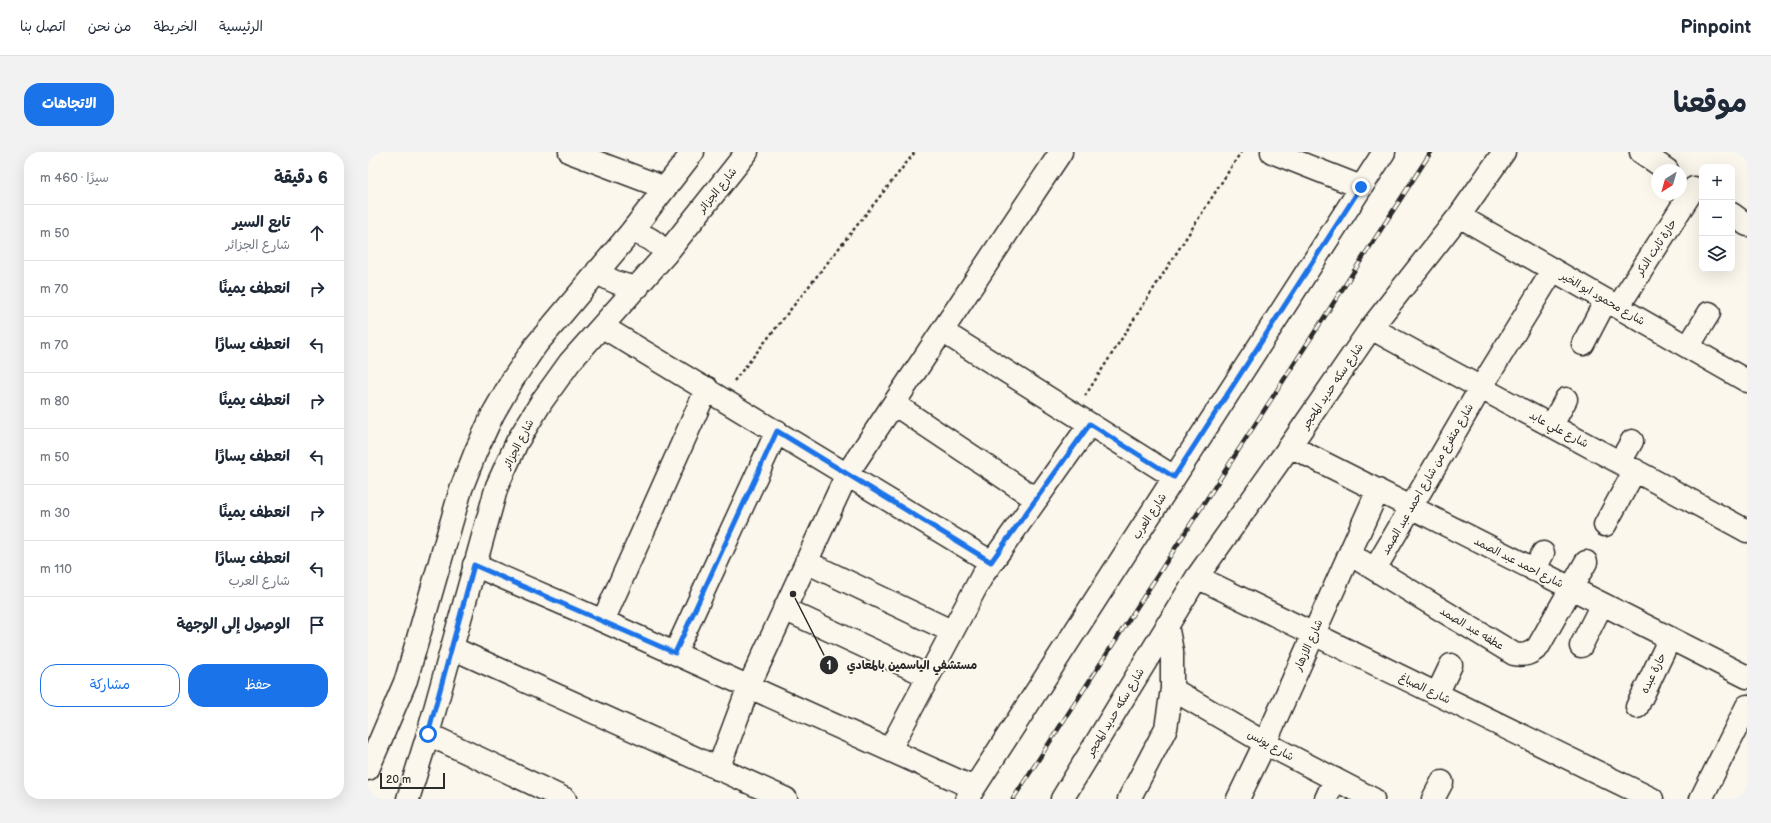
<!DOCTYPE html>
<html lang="ar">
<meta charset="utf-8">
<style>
:root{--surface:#fff;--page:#f2f2f3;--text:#1f2937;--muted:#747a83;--line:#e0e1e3;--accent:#1a73e8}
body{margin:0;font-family:"Balsamiq Sans","Playpen Sans Arabic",sans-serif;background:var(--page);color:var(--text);direction:rtl}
.controls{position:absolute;right:12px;top:12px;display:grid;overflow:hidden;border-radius:8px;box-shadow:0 4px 16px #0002}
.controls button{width:36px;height:36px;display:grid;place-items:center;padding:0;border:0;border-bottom:1px solid var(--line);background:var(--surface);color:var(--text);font:20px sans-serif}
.compass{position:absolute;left:1283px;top:12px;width:36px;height:36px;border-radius:50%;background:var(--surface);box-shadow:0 4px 16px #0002;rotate:217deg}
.scale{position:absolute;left:12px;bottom:10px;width:65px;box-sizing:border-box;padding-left:4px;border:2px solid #2b2b2b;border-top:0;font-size:11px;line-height:14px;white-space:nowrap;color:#2b2b2b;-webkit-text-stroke:3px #fbf7ec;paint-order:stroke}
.stop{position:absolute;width:12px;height:12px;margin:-9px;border:3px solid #1a73e8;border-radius:50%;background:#fff}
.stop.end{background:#1a73e8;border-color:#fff;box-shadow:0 1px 4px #0008}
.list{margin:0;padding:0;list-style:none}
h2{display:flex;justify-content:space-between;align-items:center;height:52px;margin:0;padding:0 16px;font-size:17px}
h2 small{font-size:13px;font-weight:400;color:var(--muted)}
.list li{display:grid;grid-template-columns:26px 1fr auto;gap:12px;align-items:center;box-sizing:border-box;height:56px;padding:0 16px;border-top:1px solid var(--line)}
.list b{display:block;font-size:15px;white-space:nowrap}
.list p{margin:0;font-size:13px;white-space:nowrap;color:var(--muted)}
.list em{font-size:13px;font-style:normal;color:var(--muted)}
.actions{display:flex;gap:8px;padding:12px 16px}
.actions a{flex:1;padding:9px 0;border:1px solid var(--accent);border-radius:16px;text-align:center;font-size:14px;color:var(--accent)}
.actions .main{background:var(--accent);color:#fff}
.icon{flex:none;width:22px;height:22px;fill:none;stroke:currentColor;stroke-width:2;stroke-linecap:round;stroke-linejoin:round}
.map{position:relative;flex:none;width:1379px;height:647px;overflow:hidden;direction:ltr;border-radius:16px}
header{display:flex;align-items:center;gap:24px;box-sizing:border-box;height:56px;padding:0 20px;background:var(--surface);border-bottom:1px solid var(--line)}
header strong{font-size:19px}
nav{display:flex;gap:22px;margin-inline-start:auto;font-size:14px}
.intro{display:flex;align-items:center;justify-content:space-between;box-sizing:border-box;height:96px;padding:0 24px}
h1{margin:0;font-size:28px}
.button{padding:10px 18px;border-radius:16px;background:var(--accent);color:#fff;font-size:14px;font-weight:700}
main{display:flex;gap:24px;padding:0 24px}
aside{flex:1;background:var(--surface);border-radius:16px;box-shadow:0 4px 16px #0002}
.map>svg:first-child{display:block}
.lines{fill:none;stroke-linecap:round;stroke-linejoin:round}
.minor-casing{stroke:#2b2b2b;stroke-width:25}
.tertiary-casing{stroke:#2b2b2b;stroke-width:25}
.path{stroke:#2b2b2b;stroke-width:2.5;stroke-dasharray:3 3;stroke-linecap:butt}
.minor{stroke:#fbf7ec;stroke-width:22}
.tertiary{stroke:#fbf7ec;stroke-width:22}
.rail-casing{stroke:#2b2b2b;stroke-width:4.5}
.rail{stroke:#fbf7ec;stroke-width:3;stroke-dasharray:9;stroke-linecap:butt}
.route{stroke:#1a73e8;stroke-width:5}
.labels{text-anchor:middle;stroke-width:4;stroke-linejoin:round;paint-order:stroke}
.street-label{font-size:11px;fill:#2b2b2b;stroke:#fbf7ec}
.leader{fill:none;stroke:#2b2b2b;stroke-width:1.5}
.callout-dot{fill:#2b2b2b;stroke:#fbf7ec;stroke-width:1.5}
.mark-label{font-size:12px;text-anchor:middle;font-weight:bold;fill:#fff}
.callout-label{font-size:12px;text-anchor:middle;font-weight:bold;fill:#2b2b2b;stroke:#fbf7ec;stroke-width:4;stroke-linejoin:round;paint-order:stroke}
</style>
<header>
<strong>Pinpoint</strong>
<nav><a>الرئيسية</a><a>الخريطة</a><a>من نحن</a><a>اتصل بنا</a></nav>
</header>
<div class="intro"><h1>موقعنا</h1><a class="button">الاتجاهات</a></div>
<main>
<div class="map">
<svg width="1379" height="647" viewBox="0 0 1379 647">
<rect width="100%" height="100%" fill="#fbf7ec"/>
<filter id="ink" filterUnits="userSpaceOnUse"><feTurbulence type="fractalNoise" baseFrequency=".025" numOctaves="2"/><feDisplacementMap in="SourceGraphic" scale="8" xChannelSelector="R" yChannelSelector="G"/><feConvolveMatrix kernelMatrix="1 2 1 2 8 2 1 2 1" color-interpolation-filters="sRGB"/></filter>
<g filter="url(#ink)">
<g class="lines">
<g class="minor-casing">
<path id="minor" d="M202 0 297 36
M904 0 993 35
M1273 0 1299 18
M1364 62 1379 73
M1091 64 1379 229
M1250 155 1326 36
M235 175 623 410
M1003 176C1128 245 1254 311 1379 379
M574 179 806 325
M1215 192 1238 148
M1320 195 1341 161
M526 252 668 347
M1184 273 1198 247
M922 294 1379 525
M1252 310 1264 289
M1237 373 1267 318
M993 409 1146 502C1157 504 1162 502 1170 495L1218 410
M438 410 583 479
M106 413 235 469 606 636
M1007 417 1112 237 1185 118
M1166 418 1175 401
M829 425 1284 647
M416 457 560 524
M235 469 339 236
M1213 494 1234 452
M84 496 418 647
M307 501 409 279
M804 537 897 591 1005 647
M1069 542 1083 513
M1269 555 1302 486
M60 582 197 647
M522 597 614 424 722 272
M350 617 381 534 479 322 693 0
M599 647 1016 0
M694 647 829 425 922 294 1003 176 1091 64 1136 0
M761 647 798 576 804 537V499L799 473
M870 647 897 591 1010 338
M958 647 967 627
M1065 647 1074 630
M1333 647 1379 554"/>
</g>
<g class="tertiary-casing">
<path id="tertiary" d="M263 80C278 83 289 89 298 102
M229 119C241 129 253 134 270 135
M0 617 38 528 93 337 108 299 125 262 145 227 168 193 263 80 325 0
M40 647 60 582 129 334 149 290 174 249 202 210 298 102 379 0"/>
</g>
<path class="path" d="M366 229 547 0
M717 244 873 0"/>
<use href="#minor" class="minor"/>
<use href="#tertiary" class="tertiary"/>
<g class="rail-casing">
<path id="rail" d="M645 647 1063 0"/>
</g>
<use href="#rail" class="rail"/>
</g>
</g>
<g class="lines" filter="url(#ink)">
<path class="route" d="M60 582 106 413 307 501 409 279 623 410 722 272 806 325 993 35"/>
</g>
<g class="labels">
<g class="street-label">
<text transform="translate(349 38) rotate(-51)" y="4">شارع الجزائر</text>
<text transform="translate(1288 95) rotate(-57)" y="4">حارة ثابت الدكر</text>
<text transform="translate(1235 146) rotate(30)" y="4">شارع محمود ابو الخير</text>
<text transform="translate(964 234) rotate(-56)" y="4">شارع سكه حديد المحجر</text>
<text transform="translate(1191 277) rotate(28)" y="4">شارع علي عابد</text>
<text transform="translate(150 292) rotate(-63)" y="4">شارع الجزائر</text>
<text transform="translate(1059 327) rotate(-60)" y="4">شارع متفرع من شارع احمد عبد الصمد</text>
<text transform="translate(781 364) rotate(-57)" y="4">شارع العرب</text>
<text transform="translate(1151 410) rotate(27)" y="4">شارع احمد عبد الصمد</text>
<text transform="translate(1104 476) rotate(31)" y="4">عطفه عبد الصمد</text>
<text transform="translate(940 493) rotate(-66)" y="4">شارع الازهار</text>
<text transform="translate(1285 521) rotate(-64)" y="4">حارة عبده</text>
<text transform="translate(1057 536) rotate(26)" y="4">شارع الصباغ</text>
<text transform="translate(747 560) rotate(-59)" y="4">شارع سكه حديد المحجر</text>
<text transform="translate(903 593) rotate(29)" y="4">شارع يونس</text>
</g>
</g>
<path class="leader" d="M425 442L461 513"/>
<g class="callout-dot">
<circle cx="425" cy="442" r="4"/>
<circle cx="461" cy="513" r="10"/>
</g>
<g class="mark-label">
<text x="461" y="517">1</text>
</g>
<g class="callout-label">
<text x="544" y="517">مستشفي الياسمين بالمعادي</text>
</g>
</svg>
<div class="controls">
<button>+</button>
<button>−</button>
<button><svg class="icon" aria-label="layers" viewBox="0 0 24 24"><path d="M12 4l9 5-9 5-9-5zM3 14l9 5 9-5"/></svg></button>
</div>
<svg class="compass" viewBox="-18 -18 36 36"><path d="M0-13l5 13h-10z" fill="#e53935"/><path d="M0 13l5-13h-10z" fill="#747a83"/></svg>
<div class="scale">20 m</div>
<div class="stop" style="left:60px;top:582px"></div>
<div class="stop end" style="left:993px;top:35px"></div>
</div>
<aside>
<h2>6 دقيقة<small>سيرًا · 460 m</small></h2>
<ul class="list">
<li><svg class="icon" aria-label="ahead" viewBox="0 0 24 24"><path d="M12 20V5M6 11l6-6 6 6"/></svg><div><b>تابع السير</b><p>شارع الجزائر</p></div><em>50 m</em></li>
<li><svg class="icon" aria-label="right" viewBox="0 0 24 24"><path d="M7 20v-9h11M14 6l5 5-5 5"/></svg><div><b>انعطف يمينًا</b></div><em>70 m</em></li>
<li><svg class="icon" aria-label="left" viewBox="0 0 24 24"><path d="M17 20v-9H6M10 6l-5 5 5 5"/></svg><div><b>انعطف يسارًا</b></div><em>70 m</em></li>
<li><svg class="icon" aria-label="right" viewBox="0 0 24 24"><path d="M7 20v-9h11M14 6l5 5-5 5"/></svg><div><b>انعطف يمينًا</b></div><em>80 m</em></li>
<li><svg class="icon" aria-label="left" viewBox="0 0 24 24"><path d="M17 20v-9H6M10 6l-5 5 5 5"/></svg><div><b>انعطف يسارًا</b></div><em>50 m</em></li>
<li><svg class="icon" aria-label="right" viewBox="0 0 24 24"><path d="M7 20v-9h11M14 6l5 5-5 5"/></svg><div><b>انعطف يمينًا</b></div><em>30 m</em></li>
<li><svg class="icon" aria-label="left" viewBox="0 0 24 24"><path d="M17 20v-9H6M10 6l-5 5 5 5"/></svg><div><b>انعطف يسارًا</b><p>شارع العرب</p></div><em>110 m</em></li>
<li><svg class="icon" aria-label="arrive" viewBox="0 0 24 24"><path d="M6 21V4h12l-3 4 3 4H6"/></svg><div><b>الوصول إلى الوجهة</b></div></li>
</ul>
<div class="actions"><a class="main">حفظ</a><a>مشاركة</a></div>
</aside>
</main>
